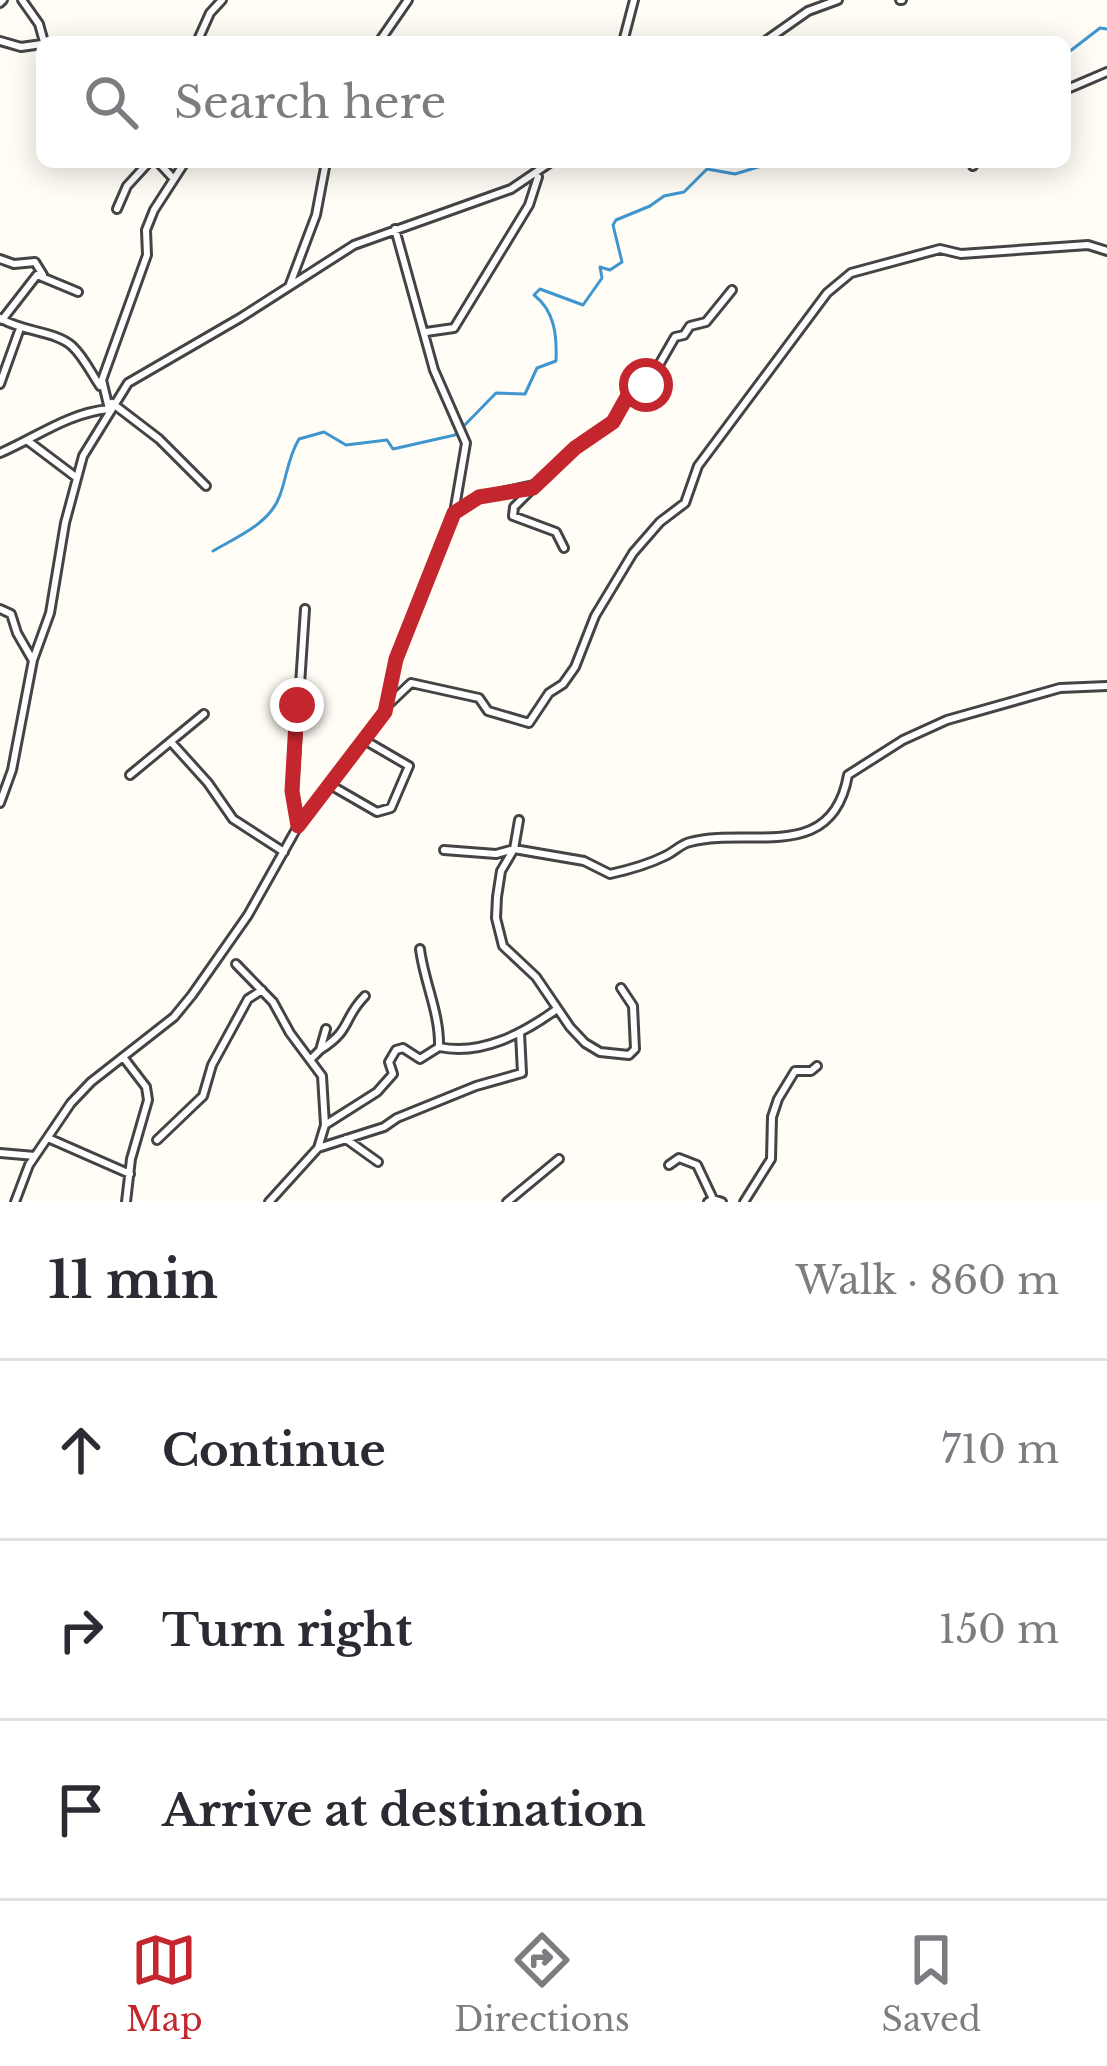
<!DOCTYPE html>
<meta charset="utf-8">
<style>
:root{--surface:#fff;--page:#f7f7f7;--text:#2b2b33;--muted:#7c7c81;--line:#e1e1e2;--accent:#c4262e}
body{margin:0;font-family:"Libre Baskerville",serif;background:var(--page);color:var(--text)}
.stop{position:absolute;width:36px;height:36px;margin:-27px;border:9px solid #c4262e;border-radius:50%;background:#fff}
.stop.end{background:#c4262e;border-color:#fff;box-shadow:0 3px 12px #0008}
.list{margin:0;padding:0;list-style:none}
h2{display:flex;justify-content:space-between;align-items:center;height:156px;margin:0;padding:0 48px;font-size:51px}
h2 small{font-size:39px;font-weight:400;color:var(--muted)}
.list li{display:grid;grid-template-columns:78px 1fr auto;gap:36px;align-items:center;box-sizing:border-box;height:180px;padding:0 48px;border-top:3px solid var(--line)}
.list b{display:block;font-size:45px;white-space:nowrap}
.list em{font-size:39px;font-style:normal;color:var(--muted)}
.icon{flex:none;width:66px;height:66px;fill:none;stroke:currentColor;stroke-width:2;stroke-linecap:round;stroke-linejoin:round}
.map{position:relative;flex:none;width:1107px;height:1202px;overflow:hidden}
.search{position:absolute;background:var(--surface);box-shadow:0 6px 30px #0003;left:36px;right:36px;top:36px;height:132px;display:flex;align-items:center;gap:30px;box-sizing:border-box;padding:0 42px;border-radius:18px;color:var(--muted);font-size:45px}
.sheet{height:696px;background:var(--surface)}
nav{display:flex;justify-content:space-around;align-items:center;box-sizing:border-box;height:168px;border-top:3px solid var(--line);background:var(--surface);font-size:33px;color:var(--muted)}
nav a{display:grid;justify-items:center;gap:6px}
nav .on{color:var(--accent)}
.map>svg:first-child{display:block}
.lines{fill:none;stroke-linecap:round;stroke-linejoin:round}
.stream{stroke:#3f96cf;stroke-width:3}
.minor-casing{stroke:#444;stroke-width:12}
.minor{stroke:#fff;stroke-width:6}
.route{stroke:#c4262e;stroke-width:15}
</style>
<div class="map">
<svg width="1107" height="1202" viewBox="0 0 1107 1202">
<rect width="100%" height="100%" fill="#fffdf5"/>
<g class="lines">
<path class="stream" d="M1065 55 1100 28 1107 29
M213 551C237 537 271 523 280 495 287 476 288 457 299 439L324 432 346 445 387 440 393 449 455 435 496 393 525 394 537 368 556 361C557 336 555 311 534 295L540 289 583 305 602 278 600 267 610 270 622 262 613 225 616 220 650 206 664 196 684 192 707 169 735 174 775 162"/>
<g class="minor-casing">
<path id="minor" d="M22 0 39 24 44 42
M900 0H902
M0 3 3 0
M0 41 21 47 42 44
M197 42 210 13 222 0
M379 42 408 0
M623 42 634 0
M764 42 808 11 838 0
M1065 90 1107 72
M158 162 172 177
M972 162 973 166
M117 209 127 186 149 162
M0 259 14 264 35 262 43 275
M290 284 316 215 326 162
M0 318C22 332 56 331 72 346 84 357 91 373 100 386
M2 320 37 275 78 292
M426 332 454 328 529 205 538 177
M0 384 19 331
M112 403 159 439 206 486
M109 409 102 380 147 255 146 230 154 210 185 162
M28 441 77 478
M0 453C37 437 68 413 109 409
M530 491 514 507 513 516 556 532 564 548
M454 513 479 497 538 484 575 448 613 422 631 390 648 384 675 337 684 335 690 326 706 322 732 290
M0 609 11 614 17 633 32 659
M390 703 411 683 479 698 488 711 529 723 549 693 563 684 575 667 595 616 633 553 660 522 685 503 698 466 827 293 851 273 940 249 961 254 1088 245 1107 251
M171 742 208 783 233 819 284 852
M130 775 204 714
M332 786 377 812 391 808 409 766 366 741
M0 803 12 770 33 660 50 613 65 523 83 456 128 383 240 318 354 245 511 189 551 162
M519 820 514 849 501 871 497 897 496 918 503 946 536 977 570 1027 585 1043 600 1052 629 1055 635 1049 633 1006 621 988
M298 826 293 791 305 609
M444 850 496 854 514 849 584 861 610 874C628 870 649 864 665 856 674 852 681 844 690 842 749 826 832 865 848 775L903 740 947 720 1060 688 1107 686
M236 964 273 1002 290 1033 322 1076 325 1125 318 1148 269 1202
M439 1047C482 1056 524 1033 557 1009
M320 1050C353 1029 342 1019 365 996
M123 1057 146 1087 148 1100 131 1159 126 1202
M312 1058 320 1050 326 1029
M325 1125 377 1092 393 1074 389 1062 396 1050 403 1048 420 1059 439 1047C440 1013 424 982 420 949
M48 1138 130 1174
M346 1139 378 1162
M157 1140 203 1096 212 1065 248 999 262 990
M318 1148 384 1127 397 1118 476 1086 522 1073 520 1033
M0 1153 35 1156
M669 1165 679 1158 697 1165 713 1199
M15 1202 29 1165 71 1103 91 1082 174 1017 192 995 248 915 298 826 385 713 396 659 454 513 466 443 434 370 395 229
M507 1202 559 1159
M708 1202 713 1199 722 1202
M744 1202 771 1159 772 1117 778 1099 795 1071H811L817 1066"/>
</g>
<use href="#minor" class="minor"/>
</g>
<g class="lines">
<path class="route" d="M297 705 292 791 298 826 385 712 396 659 454 513 479 497 533 488 575 448 613 422 631 390 646 385"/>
</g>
</svg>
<div class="stop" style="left:646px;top:385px"></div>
<div class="stop end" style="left:297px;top:705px"></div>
<div class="search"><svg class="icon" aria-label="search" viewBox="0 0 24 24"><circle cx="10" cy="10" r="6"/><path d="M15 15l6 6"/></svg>Search here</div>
</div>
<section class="sheet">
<h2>11 min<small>Walk · 860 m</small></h2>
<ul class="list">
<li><svg class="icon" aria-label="ahead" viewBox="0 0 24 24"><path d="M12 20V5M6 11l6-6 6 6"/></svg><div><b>Continue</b></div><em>710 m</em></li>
<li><svg class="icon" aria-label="right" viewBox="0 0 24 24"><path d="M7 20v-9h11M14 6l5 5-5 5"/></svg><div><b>Turn right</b></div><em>150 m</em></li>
<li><svg class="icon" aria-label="arrive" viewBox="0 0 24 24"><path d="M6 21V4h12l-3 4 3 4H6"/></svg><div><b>Arrive at destination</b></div></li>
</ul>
</section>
<nav>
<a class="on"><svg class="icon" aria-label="map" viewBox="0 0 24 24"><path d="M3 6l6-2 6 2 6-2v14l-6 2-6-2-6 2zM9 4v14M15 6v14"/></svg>Map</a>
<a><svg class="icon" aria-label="directions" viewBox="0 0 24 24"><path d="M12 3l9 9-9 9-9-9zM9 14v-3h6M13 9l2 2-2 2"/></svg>Directions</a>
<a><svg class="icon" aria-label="saved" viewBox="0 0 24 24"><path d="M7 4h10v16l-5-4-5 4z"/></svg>Saved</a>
</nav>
